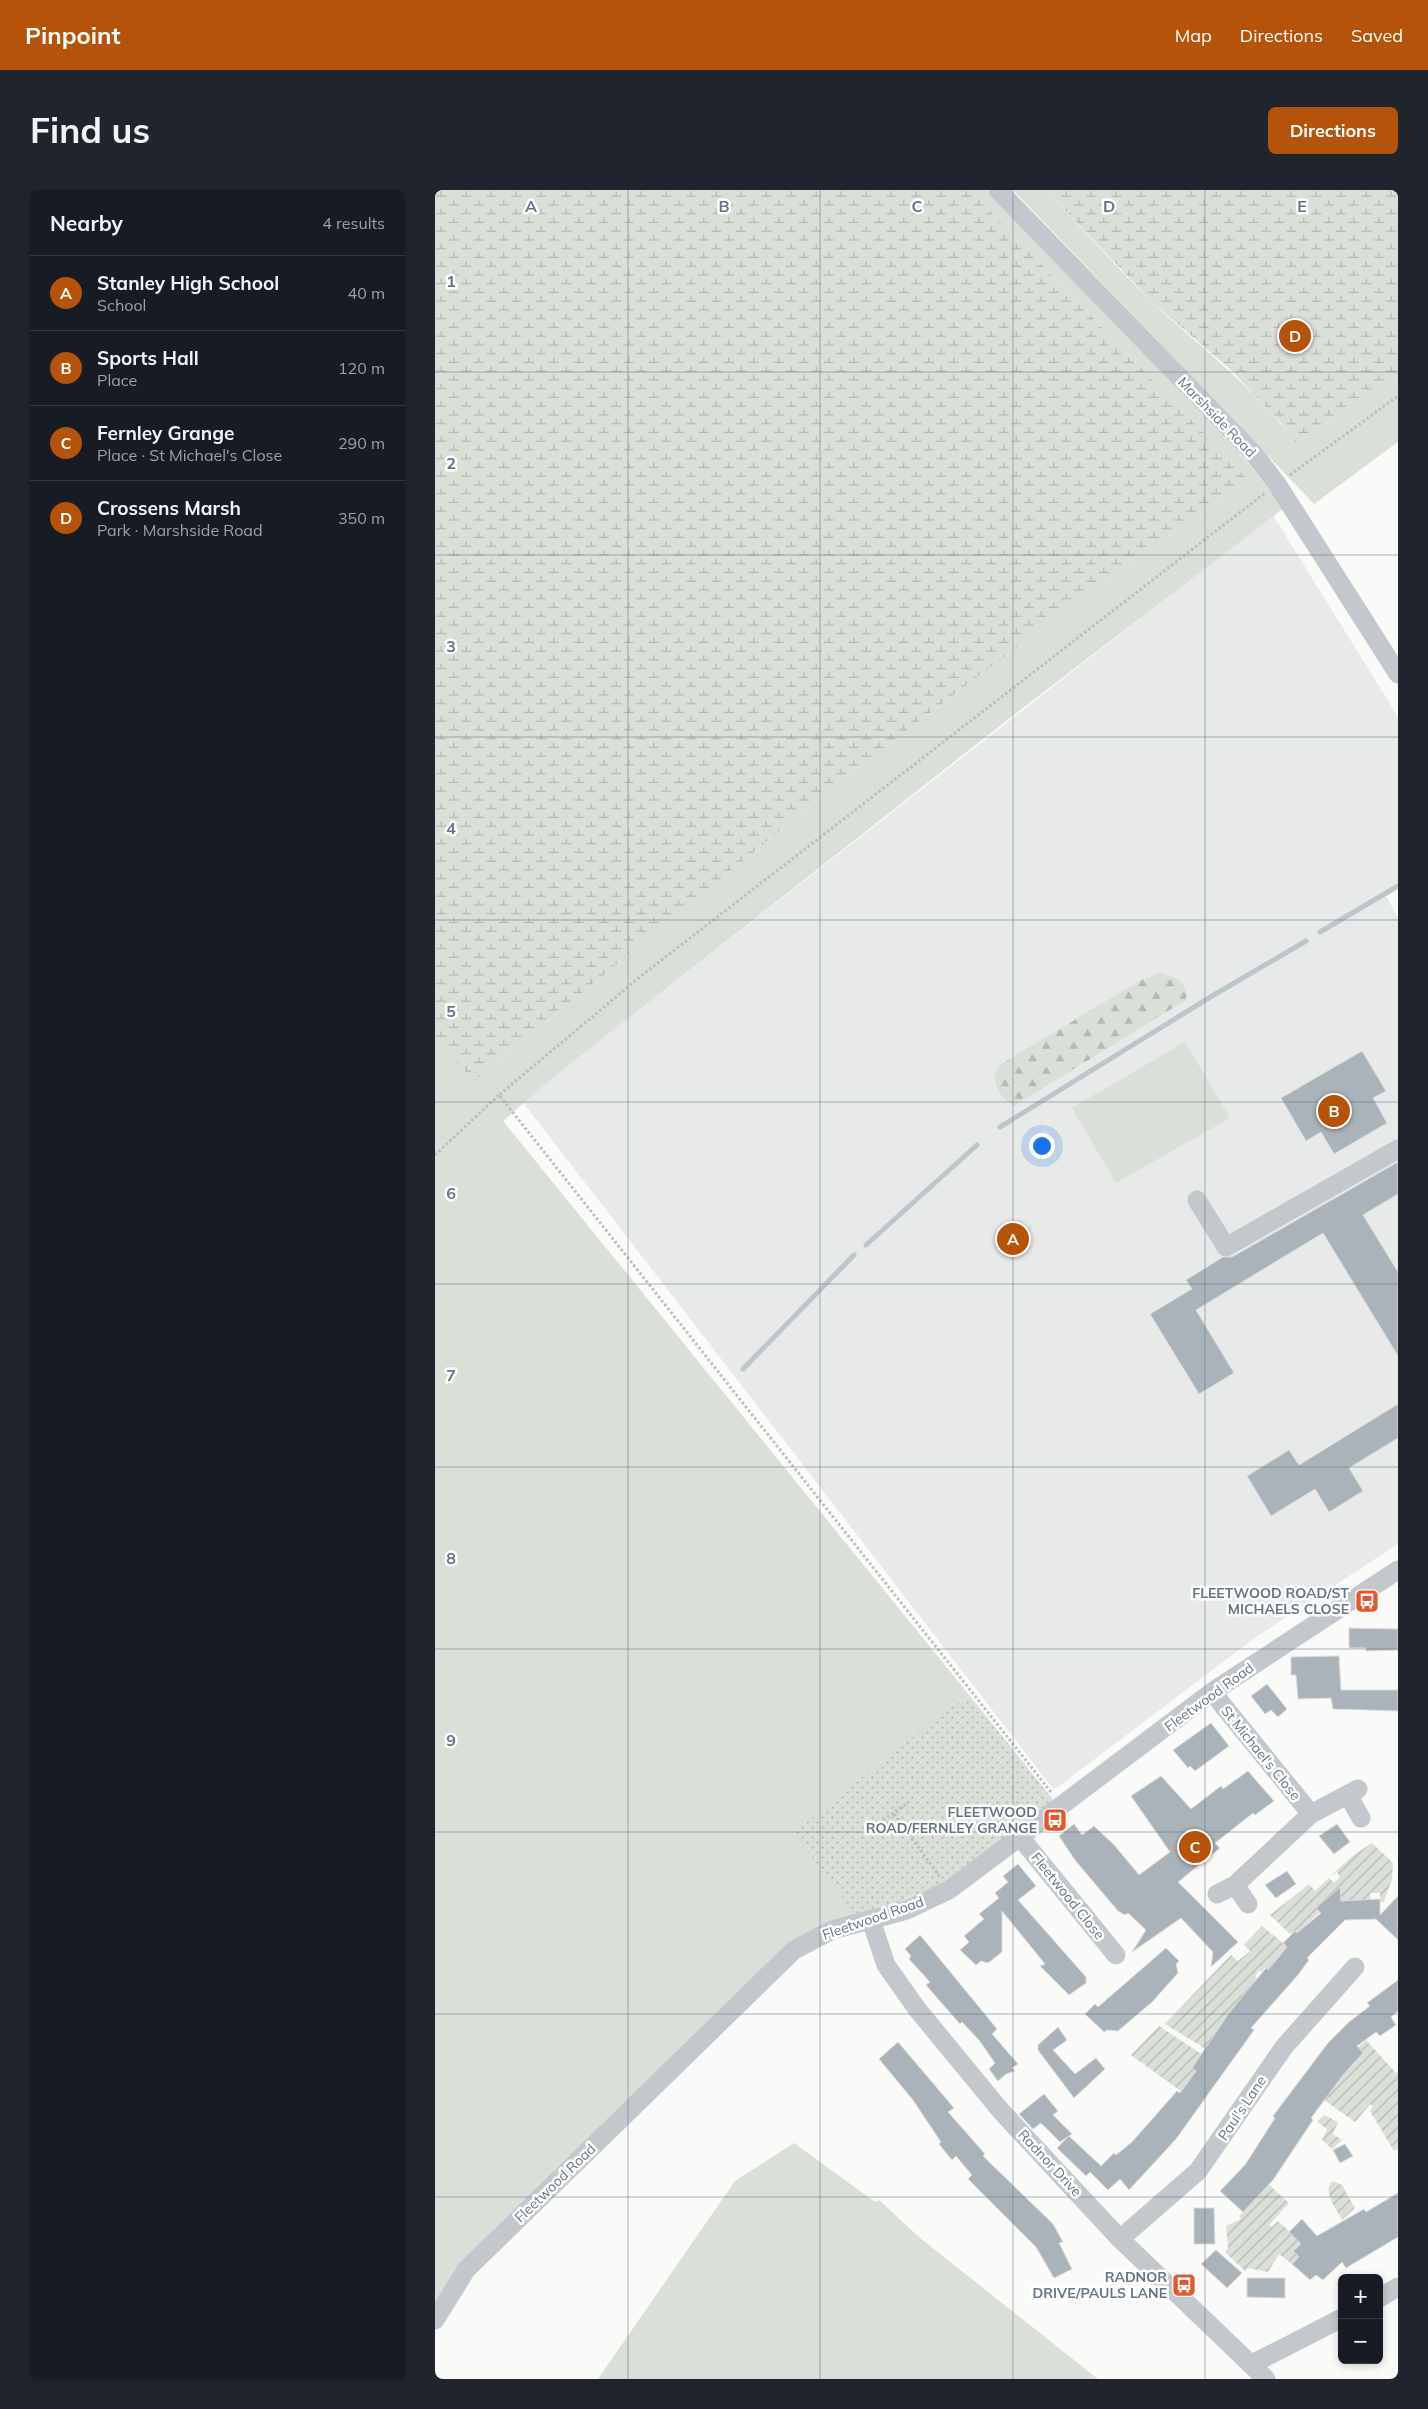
<!DOCTYPE html>
<meta charset="utf-8">
<style>
:root{--surface:#171b24;--page:#20242c;--text:#f1f3f6;--muted:#9ea1a6;--line:#363941;--accent:#b45309}
body{margin:0;font-family:Mulish,sans-serif;background:var(--page);color:var(--text)}
.controls{position:absolute;right:15px;bottom:15px;display:grid;overflow:hidden;border-radius:8px;box-shadow:0 2px 8px #0003}
.controls button{width:45px;height:45px;display:grid;place-items:center;padding:0;border:0;border-bottom:1px solid var(--line);background:var(--surface);color:var(--text);font:25px sans-serif}
.you{position:absolute;left:606px;top:955px;width:18px;height:18px;margin:-12px;border:4px solid #fff;border-radius:50%;background:#1a73e8;box-shadow:0 0 0 8px #1a73e833}
.badge{display:grid;place-items:center;width:32px;height:32px;border-radius:50%;background:var(--accent);color:#fff;font-size:16px;font-weight:700}
.pin{position:absolute;translate:-50% -50%;border:2px solid #fff;box-shadow:0 1px 5px #0006}
.list{margin:0;padding:0;list-style:none}
h2{display:flex;justify-content:space-between;align-items:center;height:65px;margin:0;padding:0 20px;font-size:21px}
h2 small{font-size:16px;font-weight:400;color:var(--muted)}
.list li{display:grid;grid-template-columns:32px 1fr auto;gap:15px;align-items:center;box-sizing:border-box;height:75px;padding:0 20px;border-top:1px solid var(--line)}
.list b{display:block;font-size:19px;white-space:nowrap}
.list p{margin:0;font-size:16px;white-space:nowrap;color:var(--muted)}
.list em{font-size:16px;font-style:normal;color:var(--muted)}
.map{position:relative;flex:none;width:963px;height:2189px;overflow:hidden;border-radius:8px}
header{display:flex;align-items:center;gap:30px;box-sizing:border-box;height:70px;padding:0 25px;background:var(--accent);color:#fff}
header strong{font-size:24px}
nav{display:flex;gap:28px;margin-inline-start:auto;font-size:18px}
.intro{display:flex;align-items:center;justify-content:space-between;box-sizing:border-box;height:120px;padding:0 30px}
h1{margin:0;font-size:35px}
.button{padding:12px 22px;border-radius:8px;background:var(--accent);color:#fff;font-size:18px;font-weight:700}
main{display:flex;gap:30px;padding:0 30px}
aside{flex:1;background:var(--surface);border-radius:8px;box-shadow:0 2px 8px #0003}
.map>svg:first-child{display:block}
.built{fill:#e8e9e9}
.grass{fill:#dadfd7}
.forest{fill:url(#forest-firs)}
.wetland{fill:url(#wetland-marsh)}
.park{fill:url(#park-dots)}
.garden{fill:url(#garden-furrows)}
.lines{fill:none;stroke-linecap:round;stroke-linejoin:round}
.stream{stroke:#bbc7cb;stroke-width:5}
.building{fill:#aab3b9;stroke:#dcdcda}
.path{stroke:#bbbfc2;stroke-width:3;stroke-dasharray:2.5 2.5;stroke-linecap:butt}
.minor{stroke:#c3c8cc;stroke-width:19}
.grid{fill:none;stroke:#657683;stroke-width:1;stroke-opacity:0.55}
.labels{text-anchor:middle;stroke-width:5;stroke-linejoin:round;paint-order:stroke}
.street-label{font-size:14px;fill:#657683;stroke:#fff}
.poi-label{font-size:14px;font-weight:bold;fill:#657683;stroke:#fff;text-anchor:end}
.grid-label{font-size:16px;text-anchor:middle;font-weight:bold;fill:#657683;stroke:#fff;stroke-width:5;stroke-linejoin:round;paint-order:stroke}
</style>
<header>
<strong>Pinpoint</strong>
<nav><a>Map</a><a>Directions</a><a>Saved</a></nav>
</header>
<div class="intro"><h1>Find us</h1><a class="button">Directions</a></div>
<main>
<aside>
<h2>Nearby<small>4 results</small></h2>
<ul class="list">
<li><span class="badge">A</span><div><b>Stanley High School</b><p>School</p></div><em>40 m</em></li>
<li><span class="badge">B</span><div><b>Sports Hall</b><p>Place</p></div><em>120 m</em></li>
<li><span class="badge">C</span><div><b>Fernley Grange</b><p>Place · St Michael's Close</p></div><em>290 m</em></li>
<li><span class="badge">D</span><div><b>Crossens Marsh</b><p>Park · Marshside Road</p></div><em>350 m</em></li>
</ul>
</aside>
<div class="map">
<svg width="963" height="2189" viewBox="0 0 963 2189">
<defs>
<pattern id="forest-firs" width="22" height="20" patternUnits="userSpaceOnUse" patternTransform="scale(1.25)"><rect width="22" height="20" fill="#dadfd7"/><path d="M5 1l3.5 6h-7zM16 11l3.5 6h-7z" fill="#b4b9b4"/></pattern>
<pattern id="wetland-marsh" width="20" height="14" patternUnits="userSpaceOnUse" patternTransform="scale(1.25)"><rect width="20" height="14" fill="#dadfd7"/><path d="M1 5h8M5 5V1M11 12h8M15 12V8" fill="none" stroke="#b4b9b4"/></pattern>
<pattern id="park-dots" width="8" height="8" patternUnits="userSpaceOnUse" patternTransform="scale(1.25)"><rect width="8" height="8" fill="#dadfd7"/><path d="M2 2h.1M6 6h.1" fill="none" stroke="#b4b9b4" stroke-width="1.8" stroke-linecap="round"/></pattern>
<pattern id="garden-furrows" width="10" height="10" patternUnits="userSpaceOnUse" patternTransform="scale(1.25)"><rect width="10" height="10" fill="#dadfd7"/><path d="M-1 1l2-2M0 10L10 0M9 11l2-2" fill="none" stroke="#b4b9b4"/></pattern>
</defs>
<rect width="100%" height="100%" fill="#fafaf8"/>
<path class="built" d="M838 325 963 527V693L949 702 963 728V1354L821 1447 619 1600 87 911Z"/>
<path class="grass" d="M535 0H552L809 268 849 318 571 531 116 889 68 931 535 1506 516 1516 421 1725 394 1733 0 2113V848L39 891 418 581 614 433 814 290Z
M578 0H611C646 37 680 76 716 111 767 159 818 196 861 253L963 188V252L879 314Z
M750 852 795 928 681 993 637 918Z
M359 1953 440 2012 444 2010 485 2048 663 2189H163L300 1991Z"/>
<path class="forest" d="M726 783C742 787 753 792 751 810L579 916C565 908 555 892 563 876L706 790Z"/>
<path class="wetland" d="M0 0H535L814 290 614 433 418 581 39 891 0 848Z
M611 0H963V188L861 253 845 232 797 181 716 111Z"/>
<path class="park" d="M535 1506 620 1612 510 1692 466 1712 421 1725 358 1643 516 1516Z"/>
<path class="garden" d="M937 1653 958 1673 957 1689 949 1712H945V1703H935V1710L906 1711V1705H899L885 1722 862 1743 859 1741 855 1744 835 1725 874 1694 880 1701 894 1688 899 1693 905 1687 902 1682 894 1687 920 1664Z
M827 1736 853 1757 833 1780 830 1778 826 1782 825 1780 820 1786 822 1788 820 1791 823 1794 790 1828 794 1831C784 1840 774 1846 774 1861L730 1834 796 1765 803 1771 815 1761 809 1755Z
M724 1836 771 1867 758 1878 761 1881 750 1897 754 1907 696 1865Z
M931 1850 961 1883 963 1882V1959L959 1961 935 1921 938 1917 935 1914 920 1932 889 1910 897 1886 921 1873 916 1868 923 1857Z
M889 1925 903 1932 898 1944 907 1950 897 1959 887 1950 892 1939 882 1932Z
M898 1991 907 1995 920 2018 907 2030C902 2020 886 2000 898 1991Z
M833 1994 854 2013 834 2035 837 2037 843 2031 867 2053 859 2060 864 2067 857 2074 844 2064 833 2082 813 2078 810 2081 790 2062 793 2059 791 2036 806 2029 804 2026Z"/>
<g class="lines">
<path class="stream" d="M885 742 963 696
M565 937 777 806 871 751
M431 1055 542 955
M308 1179 419 1065"/>
</g>
<path class="building" d="M927 861 951 901 938 908 952 933 899 964 886 942 871 951 846 908Z
M963 972V1004L928 1025 963 1082V1166L888 1043 761 1120 799 1183 764 1204 715 1124 757 1099 751 1090 788 1067H797Z
M963 1214V1248L914 1278 928 1301 894 1322 880 1299 836 1326 812 1286 854 1260 864 1275Z
M914 1438 963 1439V1460L931 1461V1458H914Z
M904 1466 906 1500H963V1521L898 1519 896 1508 863 1509 861 1485H856V1467Z
M832 1494 852 1519 843 1527 836 1520 830 1524 816 1506Z
M776 1533 794 1556 760 1581 755 1576 753 1578 738 1560Z
M813 1581 839 1611 820 1625 818 1623 780 1653 785 1658 743 1692 803 1752 776 1777 778 1762 746 1728 697 1762 711 1740 693 1723 690 1725 683 1721 640 1670 624 1646 639 1634 647 1645 659 1636 680 1656 704 1685 735 1662 696 1606 726 1586 756 1619 786 1596 788 1599Z
M902 1634 915 1652 899 1664 884 1646Z
M583 1674 601 1696 583 1710 651 1787V1793L634 1805 605 1776 610 1774 567 1721V1762L553 1773 546 1771 541 1775 525 1760 534 1752 529 1746 549 1729 544 1724 564 1708 560 1703 573 1692 568 1686Z
M852 1681 861 1694 841 1708 830 1695Z
M905 1697 906 1711 945 1709V1725L963 1706V1750L941 1729 910 1730 872 1768 874 1770 862 1786 816 1838 819 1840 741 1949 694 2000 685 1989 673 2000 655 1982 651 1986 622 1958 634 1946 666 1976 679 1963 681 1965 697 1952 742 1901 745 1903 761 1881 757 1878 794 1823 831 1778 833 1780 852 1757 848 1753 860 1741 862 1743 886 1723 881 1718Z
M485 1745 562 1839 557 1844 583 1874 577 1878 580 1881 571 1884 563 1891 554 1879 560 1873 544 1850 527 1832 525 1834 491 1795 495 1792 474 1769 476 1766 470 1759Z
M731 1758 744 1771 741 1774 743 1783 717 1812 683 1841 672 1840 669 1842 650 1824 660 1814 663 1817Z
M963 1790V1821L956 1827 961 1835 945 1846 941 1842 922 1856 928 1863 908 1885 876 1928 878 1930 838 1990 808 2022 785 2001 810 1975 840 1928 838 1926 893 1853 914 1832 935 1816 932 1813Z
M623 1837 632 1850 618 1860 640 1884 661 1868 670 1879 639 1908 603 1860V1855Z
M463 1852 519 1918 513 1922 550 1964 548 1966 618 2034 628 2052 624 2053 637 2079 619 2088 601 2057 533 1989 537 1985 521 1966 517 1970 504 1954 506 1952 478 1910 444 1869Z
M609 1904 623 1921 618 1925 637 1944 625 1952 606 1933 598 1939 584 1924Z
M910 1954 918 1966 905 1973 898 1960Z
M963 2003V2047L911 2078 907 2072 888 2090 881 2085 875 2090 857 2074 864 2067 858 2061 866 2054 854 2042 867 2029 882 2046 929 2019 931 2022Z
M759 2018H779L780 2054H759Z
M781 2060 807 2083 792 2098 766 2074Z
M812 2088H850V2108L812 2107Z"/>
<g class="lines">
<path class="path" d="M855 285 963 206
M0 965 64 905
M616 1602 64 905 206 786 830 303
M459 1624 505 1687
M444 1633 474 1612"/>
<path class="minor" d="M563 0 818 263 842 294 963 484
M762 1010 791 1057 963 959
M777 1502 876 1624
M913 1605 926 1628
M585 1647 681 1765
M800 1695 813 1714
M782 1704 800 1695 876 1624 923 1599
M436 1730 451 1775 482 1819 566 1921 685 2049 831 2189
M685 2049 763 1981 849 1857 920 1777
M944 2108 963 2097
M0 2130 31 2080 359 1760 397 1740 472 1720 514 1700 777 1502 963 1380
M817 2174 907 2128"/>
</g>
<path class="grid" d="M193 0V2189M385 0V2189M578 0V2189M770 0V2189M0 182H963M0 365H963M0 547H963M0 730H963M0 912H963M0 1094H963M0 1277H963M0 1459H963M0 1642H963M0 1824H963M0 2007H963"/>
<defs>
<g id="bus-square" transform="scale(1.25)"><rect x="-9" y="-9" width="18" height="18" rx="4" fill="#e4572e" stroke="#fff"/><path d="M-5-6H5V4H4V6H2V4H-2V6H-4V4H-5ZM-3.5-4V0h7V-4ZM-3.5 1.2v1.5H-2V1.2ZM2 1.2v1.5H3.5V1.2Z" fill="#fff"/></g>
</defs>
<g fill-rule="evenodd">
<use href="#bus-square" x="932" y="1411"/>
<use href="#bus-square" x="620" y="1630"/>
<use href="#bus-square" x="749" y="2095"/>
</g>
<g class="labels">
<g class="street-label">
<text transform="translate(782 227) rotate(46)" y="5">Marshside Road</text>
<text transform="translate(774 1507) rotate(-36)" y="5">Fleetwood Road</text>
<text transform="translate(826 1563) rotate(51)" y="5">St Michael's Close</text>
<text transform="translate(633 1706) rotate(51)" y="5">Fleetwood Close</text>
<text transform="translate(438 1728) rotate(-19)" y="5">Fleetwood Road</text>
<text transform="translate(807 1918) rotate(-56)" y="5">Paul's Lane</text>
<text transform="translate(615 1973) rotate(47)" y="5">Radnor Drive</text>
<text transform="translate(120 1993) rotate(-44)" y="5">Fleetwood Road</text>
</g>
<g class="poi-label">
<text x="914" y="1408">FLEETWOOD ROAD/ST<tspan x="914" dy="16">MICHAELS CLOSE</tspan></text>
<text x="602" y="1627">FLEETWOOD<tspan x="602" dy="16">ROAD/FERNLEY GRANGE</tspan></text>
<text x="732" y="2092">RADNOR<tspan x="732" dy="16">DRIVE/PAULS LANE</tspan></text>
</g>
</g>
<g class="grid-label">
<text x="96" y="22">A</text>
<text x="289" y="22">B</text>
<text x="482" y="22">C</text>
<text x="674" y="22">D</text>
<text x="867" y="22">E</text>
<text x="16" y="97">1</text>
<text x="16" y="279">2</text>
<text x="16" y="462">3</text>
<text x="16" y="644">4</text>
<text x="16" y="827">5</text>
<text x="16" y="1009">6</text>
<text x="16" y="1191">7</text>
<text x="16" y="1374">8</text>
<text x="16" y="1556">9</text>
</g>
</svg>
<div class="controls">
<button>+</button>
<button>−</button>
</div>
<div class="you"></div>
<div class="pin badge" style="left:578px;top:1049px">A</div>
<div class="pin badge" style="left:899px;top:921px">B</div>
<div class="pin badge" style="left:760px;top:1657px">C</div>
<div class="pin badge" style="left:860px;top:146px">D</div>
</div>
</main>
